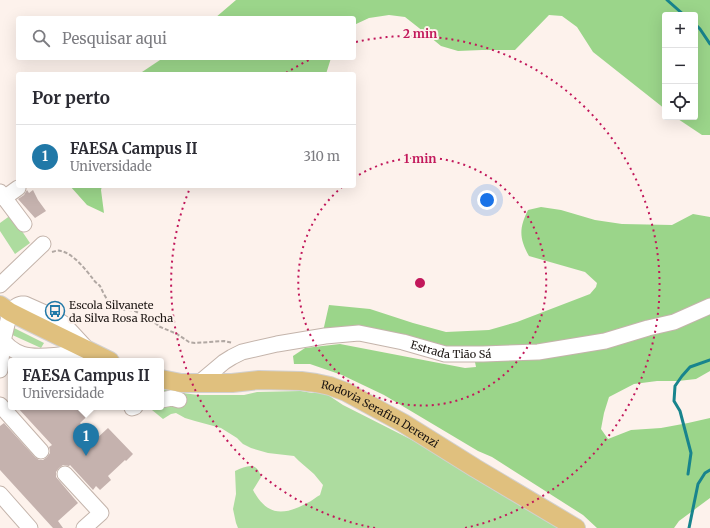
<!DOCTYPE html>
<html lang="pt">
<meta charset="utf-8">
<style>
:root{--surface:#fff;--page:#f2f2f3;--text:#2b2b33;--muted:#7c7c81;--line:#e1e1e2;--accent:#2078a7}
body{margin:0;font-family:Merriweather,serif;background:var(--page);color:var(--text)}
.controls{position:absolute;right:12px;top:12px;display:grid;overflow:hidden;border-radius:4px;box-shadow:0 4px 16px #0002}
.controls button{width:36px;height:36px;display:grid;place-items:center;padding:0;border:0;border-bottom:1px solid var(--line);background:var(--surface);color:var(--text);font:20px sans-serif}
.you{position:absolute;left:487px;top:200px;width:14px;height:14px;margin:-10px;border:3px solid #fff;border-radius:50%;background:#1a73e8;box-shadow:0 0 0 6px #1a73e833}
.badge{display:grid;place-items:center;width:26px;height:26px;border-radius:50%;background:var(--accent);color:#fff;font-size:13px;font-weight:700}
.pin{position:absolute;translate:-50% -33px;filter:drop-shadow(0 1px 2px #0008)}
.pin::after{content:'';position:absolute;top:21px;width:14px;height:12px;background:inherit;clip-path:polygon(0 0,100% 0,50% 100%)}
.popup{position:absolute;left:8px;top:358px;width:156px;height:52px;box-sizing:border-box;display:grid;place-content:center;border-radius:4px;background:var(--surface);filter:drop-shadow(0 1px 3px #0005);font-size:13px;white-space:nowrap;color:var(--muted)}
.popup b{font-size:15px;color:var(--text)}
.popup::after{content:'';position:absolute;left:50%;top:100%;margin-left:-8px;border:8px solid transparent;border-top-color:var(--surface)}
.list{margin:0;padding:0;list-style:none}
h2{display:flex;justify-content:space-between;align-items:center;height:52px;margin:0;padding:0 16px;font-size:17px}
h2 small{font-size:13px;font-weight:400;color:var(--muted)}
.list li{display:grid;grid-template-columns:26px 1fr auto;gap:12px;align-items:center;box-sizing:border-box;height:64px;padding:0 16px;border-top:1px solid var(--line)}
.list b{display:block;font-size:15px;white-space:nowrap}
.list p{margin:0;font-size:13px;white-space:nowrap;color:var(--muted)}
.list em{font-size:13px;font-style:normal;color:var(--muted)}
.icon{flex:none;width:22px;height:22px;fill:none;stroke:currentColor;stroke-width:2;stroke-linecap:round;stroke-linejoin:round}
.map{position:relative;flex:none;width:710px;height:528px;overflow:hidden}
.search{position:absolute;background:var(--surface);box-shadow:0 4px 16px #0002;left:16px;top:16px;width:340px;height:44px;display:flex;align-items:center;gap:10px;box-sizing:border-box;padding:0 14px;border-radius:4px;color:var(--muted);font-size:15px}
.panel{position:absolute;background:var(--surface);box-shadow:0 4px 16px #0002;left:16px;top:72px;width:340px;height:116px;border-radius:4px}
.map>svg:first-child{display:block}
.green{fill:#addc9f}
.forest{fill:#9bd58a}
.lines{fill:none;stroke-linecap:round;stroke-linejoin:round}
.stream{stroke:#18848d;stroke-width:3}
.building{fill:#c5b2ae}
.minor-casing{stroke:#c4b4ab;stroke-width:17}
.major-casing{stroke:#d1d0d0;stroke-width:20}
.path{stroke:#b1a8a3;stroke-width:2;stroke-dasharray:4 2;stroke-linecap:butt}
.minor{stroke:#fff;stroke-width:15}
.major{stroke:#e0c07e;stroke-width:18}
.ring{fill:none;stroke:#c2185b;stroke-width:2;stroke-dasharray:2 4}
.labels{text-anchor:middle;stroke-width:4;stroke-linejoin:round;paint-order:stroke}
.poi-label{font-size:11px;fill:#1b1512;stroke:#fdf2ec;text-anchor:start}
.street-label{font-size:11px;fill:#1b1512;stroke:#fdf2ec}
.centre{fill:#c2185b;stroke:#fdf2ec;stroke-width:2}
.ring-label{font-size:12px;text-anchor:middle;font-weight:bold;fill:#c2185b;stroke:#fdf2ec;stroke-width:4;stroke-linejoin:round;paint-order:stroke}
</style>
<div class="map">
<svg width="710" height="528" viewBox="0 0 710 528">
<rect width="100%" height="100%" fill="#fdf2ec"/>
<path class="green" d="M11 215 30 243 15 254 0 231V223Z
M12 327 44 343 41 348 8 333Z
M161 389 175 392 198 395H244L257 392 301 391 312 393H325L343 405 416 442 561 528H238L236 523 233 509 236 494 235 471C247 466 257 461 261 477L253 490C267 516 283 516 307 503 312 501 316 497 320 495L323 485 314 474 299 461 294 456 268 453 251 448 243 444 237 438 221 428 195 421 185 418 176 413 171 414 163 419 152 410 147 407H161Z"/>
<path class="forest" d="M236 0H710V135H702L675 117H695V15H665V109L593 52 577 27 562 16 549 15 515 50H482L458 51 441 46 419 28 405 17 389 15 369 18 354 25V18H215Z
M163 58H331L326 74H139Z
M70 186H102L101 190 104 213 87 205Z
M541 207 561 210 595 220 622 224 672 225 693 214 710 217V371L696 379 678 381H657L634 384 609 397 604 413 601 429 608 439 631 430 661 428 688 423 710 418V498L679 521 674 528H597L583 515 492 457 478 451 384 395 342 375 310 364H294L293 356 305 348 340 344 465 368 476 367 473 352 321 334 324 327 329 305 370 309 413 323 446 332 489 330 517 322 590 294 596 287 597 283 585 272 529 256C519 238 519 228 528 210Z"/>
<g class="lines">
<path class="stream" d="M667 0 684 15
M695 24 700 29 710 44
M688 474 691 453 680 411 674 401 675 386 682 376 690 367 710 360
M689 528 698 484 705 473 710 470"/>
</g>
<path class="building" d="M27 190 29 193 33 190 38 200 46 211 35 218 18 199 24 195Z
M17 407H97L80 423 95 440 108 428 133 454 126 461 125 460 108 476 111 480 100 490 96 486 93 490 70 465 69 466 63 465 59 468 56 472V477L78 503 58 521 63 528H53L0 470V426L4 423 35 457 39 460H43L47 457 50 453V450L49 447 52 445Z"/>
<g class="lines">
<g class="minor-casing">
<g id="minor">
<path d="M0 192 24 224"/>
<path d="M4 198 18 188"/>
<path d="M0 285 43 244"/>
<path d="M0 336C5 344 13 351 22 354 37 359 72 354 88 350L64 324 52 316 25 304H21L18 305 15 307 10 312 3 341 0 370"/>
<path id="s1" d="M199 383 224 362 232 357 242 352 277 344 325 336 359 333 403 342 445 354H483L538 352 605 341 648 328 674 322 710 306"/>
<path d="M161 400 172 398 179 400"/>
<path d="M0 405 41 451"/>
<path d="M132 408 135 407"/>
<path d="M65 474 101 513 84 528"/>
<path d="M0 494 30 528"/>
</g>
</g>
<g class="major-casing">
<g id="major">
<path d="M0 305 10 312 28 321 110 361"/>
<path id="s2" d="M161 379 181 383H232L259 380 301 381 316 383 330 386 346 392 403 423 475 468 576 528"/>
</g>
</g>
<path class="path" d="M52 252C55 251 58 250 61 251 74 254 86 270 93 279 95 282 98 284 100 286 103 292 106 300 112 304 115 307 122 310 126 310 130 310 132 310 135 311 143 315 149 321 157 324L158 326 177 334 189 342 195 343 224 341 233 343"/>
<use href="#minor" class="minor"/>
<use href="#major" class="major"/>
</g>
<g class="ring">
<path d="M354 178A124 124 0 1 1 342 187"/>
<path d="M375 528A249 249 0 0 1 190 188M286 73A249 249 0 0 1 313 58M356 42A249 249 0 1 1 465 528"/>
</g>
<defs>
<g id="bus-ring" transform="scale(1)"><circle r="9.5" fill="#fdf2ec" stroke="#2078a7" stroke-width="1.5"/><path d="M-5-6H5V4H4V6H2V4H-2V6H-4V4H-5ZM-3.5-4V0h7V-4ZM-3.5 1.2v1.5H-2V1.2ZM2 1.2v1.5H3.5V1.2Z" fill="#2078a7"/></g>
</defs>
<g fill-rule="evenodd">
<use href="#bus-ring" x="55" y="311"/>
</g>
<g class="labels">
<g class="poi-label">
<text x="69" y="309">Escola Silvanete<tspan x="69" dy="13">da Silva Rosa Rocha</tspan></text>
</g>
<g class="street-label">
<text dy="4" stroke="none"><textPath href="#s1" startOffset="266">Estrada Tião Sá</textPath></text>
<text dy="4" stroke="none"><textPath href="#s2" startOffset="227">Rodovia Serafim Derenzi</textPath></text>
</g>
</g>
<circle cx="420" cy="283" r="6" class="centre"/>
<g class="ring-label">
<text x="420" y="38">2 min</text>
<text x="420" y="163">1 min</text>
</g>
</svg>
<div class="controls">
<button>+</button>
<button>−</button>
<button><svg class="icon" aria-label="locate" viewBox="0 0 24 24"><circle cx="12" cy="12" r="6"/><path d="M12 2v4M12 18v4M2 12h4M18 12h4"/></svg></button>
</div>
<div class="you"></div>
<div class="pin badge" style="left:86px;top:456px">1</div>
<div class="popup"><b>FAESA Campus II</b>Universidade</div>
<div class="search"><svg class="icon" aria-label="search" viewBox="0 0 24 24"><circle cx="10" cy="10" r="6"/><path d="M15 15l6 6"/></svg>Pesquisar aqui</div>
<section class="panel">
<h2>Por perto<small></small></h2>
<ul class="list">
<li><span class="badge">1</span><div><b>FAESA Campus II</b><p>Universidade</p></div><em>310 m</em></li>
</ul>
</section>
</div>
